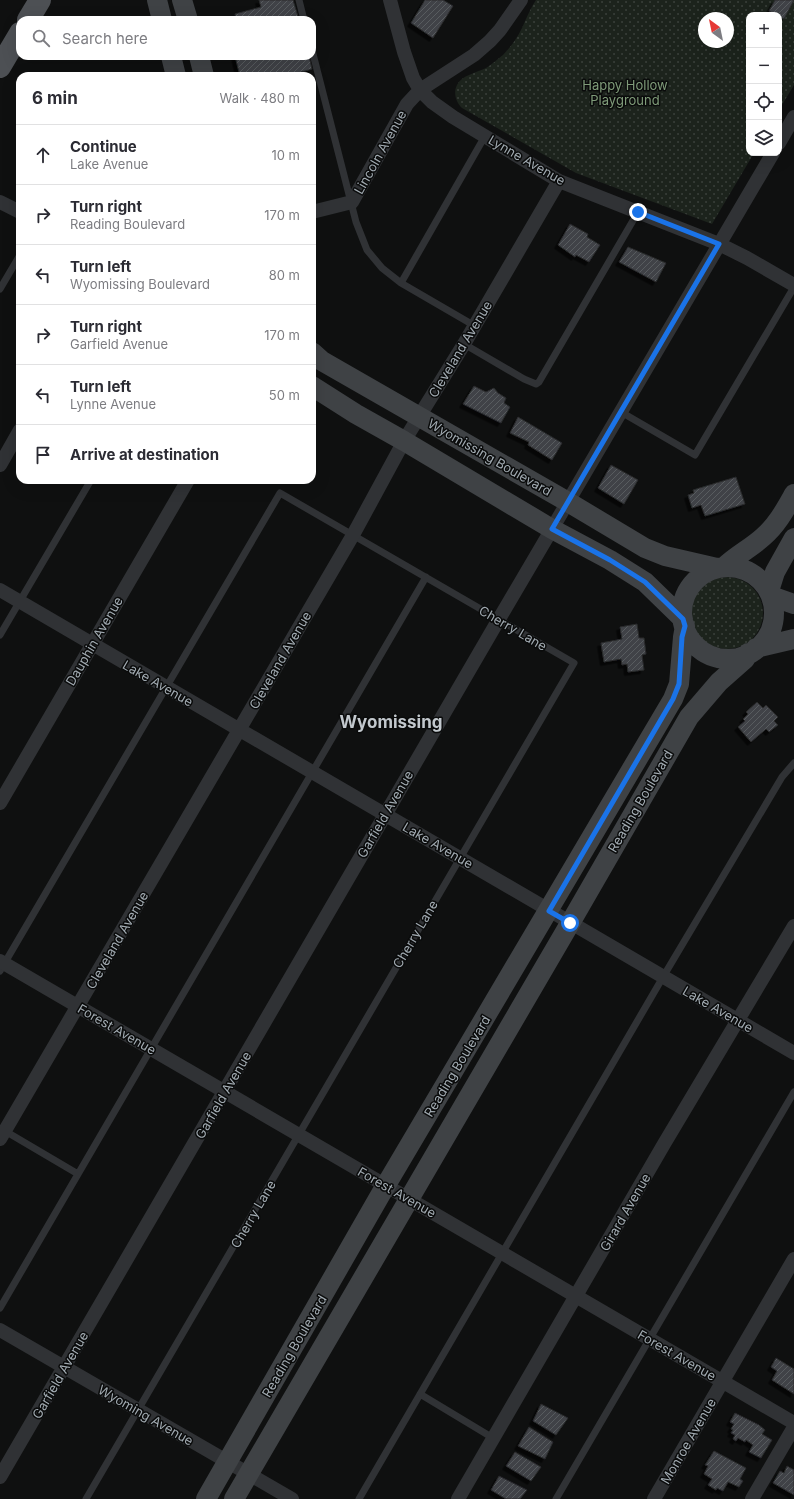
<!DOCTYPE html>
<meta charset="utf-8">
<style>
:root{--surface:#fff;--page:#f2f2f3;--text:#2b2b33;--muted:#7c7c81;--line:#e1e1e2}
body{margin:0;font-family:Inter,sans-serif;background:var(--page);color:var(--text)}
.controls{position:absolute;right:12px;top:12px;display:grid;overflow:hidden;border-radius:8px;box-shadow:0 4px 16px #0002}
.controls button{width:36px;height:36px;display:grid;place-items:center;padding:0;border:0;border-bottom:1px solid var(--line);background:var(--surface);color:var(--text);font:20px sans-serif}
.compass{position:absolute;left:698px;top:12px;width:36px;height:36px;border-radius:50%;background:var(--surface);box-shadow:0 4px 16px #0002;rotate:327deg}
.stop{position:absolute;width:12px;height:12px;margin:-9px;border:3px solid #1a73e8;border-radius:50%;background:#fff}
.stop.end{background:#1a73e8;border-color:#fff;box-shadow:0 1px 4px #0008}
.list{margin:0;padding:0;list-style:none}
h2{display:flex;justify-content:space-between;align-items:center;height:52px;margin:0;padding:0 16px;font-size:17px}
h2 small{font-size:13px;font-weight:400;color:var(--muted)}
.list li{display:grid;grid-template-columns:26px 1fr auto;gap:12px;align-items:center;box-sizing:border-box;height:60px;padding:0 16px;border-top:1px solid var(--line)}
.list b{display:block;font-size:15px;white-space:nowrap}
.list p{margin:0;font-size:13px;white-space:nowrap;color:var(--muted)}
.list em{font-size:13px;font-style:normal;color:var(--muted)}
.icon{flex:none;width:22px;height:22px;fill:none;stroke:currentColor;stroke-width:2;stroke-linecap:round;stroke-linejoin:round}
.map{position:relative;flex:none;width:794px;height:1499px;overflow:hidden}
.search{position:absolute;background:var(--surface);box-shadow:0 4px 16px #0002;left:16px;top:16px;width:300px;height:44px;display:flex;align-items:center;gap:10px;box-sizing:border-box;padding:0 14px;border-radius:12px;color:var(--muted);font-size:15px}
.panel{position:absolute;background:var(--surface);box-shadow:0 4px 16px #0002;left:16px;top:72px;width:300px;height:412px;border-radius:12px}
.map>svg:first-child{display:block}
.grass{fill:url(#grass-dots);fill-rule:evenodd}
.building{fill:url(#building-hatch);stroke:#292a2c;filter:url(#shadow)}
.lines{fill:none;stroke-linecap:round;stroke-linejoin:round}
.lane{stroke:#303235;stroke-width:7}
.street{stroke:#303235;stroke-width:14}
.secondary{stroke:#3f4245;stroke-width:20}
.primary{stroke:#4d5054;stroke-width:22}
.route{stroke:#1a73e8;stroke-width:5}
.labels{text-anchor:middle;stroke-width:3;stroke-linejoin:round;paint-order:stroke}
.park-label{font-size:13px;fill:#7f9b79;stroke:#0a0b0b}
.street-label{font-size:13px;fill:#a1aab1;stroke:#0a0b0b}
.district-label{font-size:17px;font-weight:bold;fill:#c2c8cd;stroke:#0a0b0b}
</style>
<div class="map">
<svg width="794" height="1499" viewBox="0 0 794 1499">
<defs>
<pattern id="grass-dots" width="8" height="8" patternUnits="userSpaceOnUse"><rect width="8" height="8" fill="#1c231c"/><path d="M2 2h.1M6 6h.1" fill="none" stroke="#3a403b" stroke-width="1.8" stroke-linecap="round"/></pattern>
<pattern id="building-hatch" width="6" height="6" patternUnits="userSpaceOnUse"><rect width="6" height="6" fill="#404346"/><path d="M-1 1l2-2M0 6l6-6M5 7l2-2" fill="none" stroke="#585b5e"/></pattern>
<filter id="shadow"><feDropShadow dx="-3.5" dy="3.5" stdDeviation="0" flood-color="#0009"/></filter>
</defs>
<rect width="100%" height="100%" fill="#0f1010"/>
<path class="grass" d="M536 0H794V85L779 110V15H749V153H754L712 224 576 173 462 108C456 102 453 93 457 85 462 75 476 73 486 68 491 65 498 59 503 55 513 45 521 32 526 19 529 12 532 6 536 0ZM704 18H728V42H704Z
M691 613a36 36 0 1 1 72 0a36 36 0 1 1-72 0Z"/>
<path class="building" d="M259 0H293L299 20H236L235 14 261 7Z
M425 0H443L453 6 433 38 411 23Z
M775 0H794L784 19 779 17V15H776L769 11Z
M235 56H309L312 69 287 76H253L252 73 240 76Z
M570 224 588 234 587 237 600 245 589 262 576 255 575 257 558 245Z
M628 247 666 263 656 282 619 262Z
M474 386 486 392 494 388 498 393 506 398 504 403 510 407 501 423 463 404Z
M518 417 562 443 552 460 528 445 529 442 510 433Z
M611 465 638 480 624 504 598 488Z
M736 477 745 504 705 516 701 505 692 508 688 495 694 493 693 490Z
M637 624 639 638H644L646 654 642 655 644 670 628 672 627 664 622 665 621 659 604 662 601 643 622 639 620 627Z
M757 702 763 708 766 705 778 717 774 721 778 725 769 732 766 729 751 742 738 727 745 721 743 719 748 714 746 712Z
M776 1358 794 1369V1394L772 1380 777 1371 771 1367Z
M541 1404 568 1418 556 1435 533 1421Z
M735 1413 759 1425 765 1430 762 1434 772 1440 761 1458 749 1452 753 1445 746 1440 745 1442 738 1438 736 1441 733 1439 735 1435 731 1433 733 1430 731 1429 734 1424 730 1422Z
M529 1427 553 1442 545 1459 518 1446Z
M714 1451 746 1468 740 1479 743 1481 739 1487 728 1482 723 1491 717 1488 716 1490 708 1485 712 1479 704 1474 708 1466 705 1465Z
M515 1452 541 1467 531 1481 506 1466Z
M787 1466 794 1470V1495L773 1483 780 1471 784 1473Z
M499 1476 527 1490 520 1499H506L491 1490Z"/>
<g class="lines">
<path class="lane" d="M299 0 304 20
M312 50 356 222 367 250 382 268 401 283 475 326
M312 120V122
M401 283 485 136
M0 289 20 255
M464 344 524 379 536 384 539 382 638 212
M621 412 695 455 794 287
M0 635 91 480
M0 971 280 493 574 663 86 1499
M5 1131 78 1174
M0 1308 426 577
M420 1394 493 1438
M359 1499 663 977 782 777 794 763
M556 1499 794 1092"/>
<path class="street" d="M390 0 404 52 413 78 420 90 432 102 453 117 559 181 719 244 747 258 794 285
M779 143 794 117
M0 202 20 212
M312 212 352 202 407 104 420 90 474 55 490 41 500 30 521 0
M0 465 20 430
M0 590 794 1053
M0 803 188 480
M0 961 794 1423
M0 1139 353 535 404 441 464 344 559 181
M0 1330 292 1499
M0 1477 499 619 773 153
M458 1499 664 1144 794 926
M654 1499 794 1259
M752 1499 794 1427"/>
<path class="secondary" d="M157 0 162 20
M182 0 188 20
M171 56 176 76
M199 56 204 76
M312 352 322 361 568 502 645 548 665 556 717 568
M312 386 356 414 404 441 552 529 610 560 645 582 683 619
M724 567C735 556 751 548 763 537 777 525 785 510 794 494
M682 613a46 46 0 1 1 92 0a46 46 0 1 1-92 0Z
M769 591 775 572 794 538
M771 596 794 604
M756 648 794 639
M206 1499 386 1185 673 699 679 684 683 637 685 626
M234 1499 565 932 689 717 719 682 745 659 748 653"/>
<path class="primary" d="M28 20 40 0
M0 67 20 33"/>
</g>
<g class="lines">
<path class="route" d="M570 923 549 911 673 699 679 684 682 637 685 626 683 619 645 582 610 560 552 529 719 244 638 212"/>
</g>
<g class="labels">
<g class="park-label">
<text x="625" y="90">Happy Hollow<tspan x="625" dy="15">Playground</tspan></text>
</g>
<g class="street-label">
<text transform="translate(380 152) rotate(-61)" y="5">Lincoln Avenue</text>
<text transform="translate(527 160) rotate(30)" y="5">Lynne Avenue</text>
<text transform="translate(460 349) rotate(-59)" y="5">Cleveland Avenue</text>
<text transform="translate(490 457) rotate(30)" y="5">Wyomissing Boulevard</text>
<text transform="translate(513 628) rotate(30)" y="5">Cherry Lane</text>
<text transform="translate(94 641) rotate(-60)" y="5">Dauphin Avenue</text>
<text transform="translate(280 660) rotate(-60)" y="5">Cleveland Avenue</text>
<text transform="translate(158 683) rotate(30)" y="5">Lake Avenue</text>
<text transform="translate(640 801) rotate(-60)" y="5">Reading Boulevard</text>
<text transform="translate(385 814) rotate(-60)" y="5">Garfield Avenue</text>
<text transform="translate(438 845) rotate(30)" y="5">Lake Avenue</text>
<text transform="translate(415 934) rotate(-60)" y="5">Cherry Lane</text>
<text transform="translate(117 940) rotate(-60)" y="5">Cleveland Avenue</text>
<text transform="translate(718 1009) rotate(30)" y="5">Lake Avenue</text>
<text transform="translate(117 1029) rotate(30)" y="5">Forest Avenue</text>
<text transform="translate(457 1066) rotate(-59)" y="5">Reading Boulevard</text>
<text transform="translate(223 1095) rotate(-60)" y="5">Garfield Avenue</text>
<text transform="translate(397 1192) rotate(30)" y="5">Forest Avenue</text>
<text transform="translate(625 1212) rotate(-60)" y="5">Girard Avenue</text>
<text transform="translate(253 1214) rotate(-60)" y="5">Cherry Lane</text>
<text transform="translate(294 1346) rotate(-60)" y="5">Reading Boulevard</text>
<text transform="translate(677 1355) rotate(30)" y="5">Forest Avenue</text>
<text transform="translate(60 1375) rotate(-60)" y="5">Garfield Avenue</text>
<text transform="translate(146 1415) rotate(30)" y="5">Wyoming Avenue</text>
<text transform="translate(688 1441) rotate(-60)" y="5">Monroe Avenue</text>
</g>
<g class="district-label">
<text x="391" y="728">Wyomissing</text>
</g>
</g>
</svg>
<div class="controls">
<button>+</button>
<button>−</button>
<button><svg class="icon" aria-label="locate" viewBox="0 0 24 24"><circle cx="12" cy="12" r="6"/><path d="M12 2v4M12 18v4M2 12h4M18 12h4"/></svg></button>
<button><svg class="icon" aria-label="layers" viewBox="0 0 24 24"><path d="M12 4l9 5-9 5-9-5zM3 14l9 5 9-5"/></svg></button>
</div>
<svg class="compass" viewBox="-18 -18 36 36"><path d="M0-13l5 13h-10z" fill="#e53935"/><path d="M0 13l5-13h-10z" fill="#7c7c81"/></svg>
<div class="stop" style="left:570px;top:923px"></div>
<div class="stop end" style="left:638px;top:212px"></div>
<div class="search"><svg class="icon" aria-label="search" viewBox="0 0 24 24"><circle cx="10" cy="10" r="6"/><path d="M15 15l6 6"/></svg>Search here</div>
<section class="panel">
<h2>6 min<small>Walk · 480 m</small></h2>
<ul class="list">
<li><svg class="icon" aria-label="ahead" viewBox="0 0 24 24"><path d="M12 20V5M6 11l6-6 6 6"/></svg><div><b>Continue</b><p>Lake Avenue</p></div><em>10 m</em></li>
<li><svg class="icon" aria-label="right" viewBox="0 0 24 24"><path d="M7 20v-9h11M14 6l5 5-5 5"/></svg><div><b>Turn right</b><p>Reading Boulevard</p></div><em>170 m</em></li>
<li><svg class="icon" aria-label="left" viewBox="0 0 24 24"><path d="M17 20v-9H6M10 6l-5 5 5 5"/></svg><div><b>Turn left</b><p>Wyomissing Boulevard</p></div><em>80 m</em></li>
<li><svg class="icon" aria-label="right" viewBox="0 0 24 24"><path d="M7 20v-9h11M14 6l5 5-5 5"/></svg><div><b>Turn right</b><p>Garfield Avenue</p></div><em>170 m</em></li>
<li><svg class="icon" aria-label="left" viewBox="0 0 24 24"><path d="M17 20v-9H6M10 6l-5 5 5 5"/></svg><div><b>Turn left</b><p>Lynne Avenue</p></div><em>50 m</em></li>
<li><svg class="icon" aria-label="arrive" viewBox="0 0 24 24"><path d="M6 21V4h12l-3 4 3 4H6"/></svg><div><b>Arrive at destination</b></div></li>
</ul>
</section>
</div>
